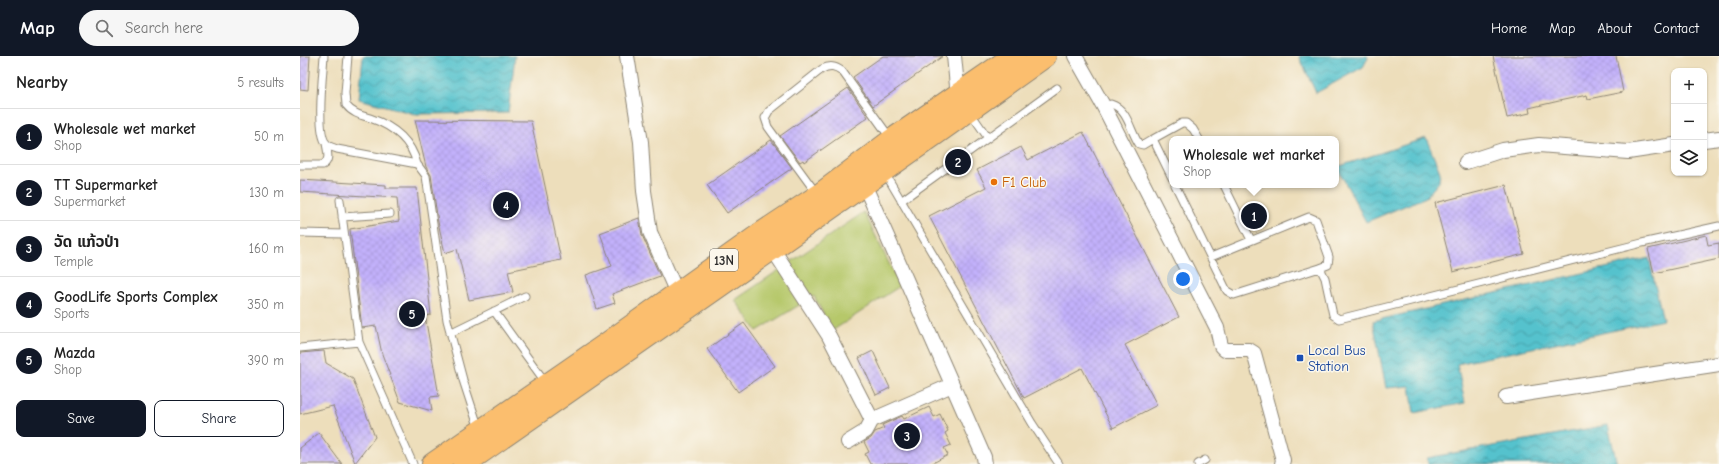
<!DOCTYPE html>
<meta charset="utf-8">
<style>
:root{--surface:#fff;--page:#f6f6f6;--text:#222;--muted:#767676;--line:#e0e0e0;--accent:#111827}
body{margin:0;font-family:"Comic Neue","Noto Sans Lao",sans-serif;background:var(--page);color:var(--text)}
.controls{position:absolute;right:12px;top:12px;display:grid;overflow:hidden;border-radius:8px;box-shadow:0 1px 3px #0004}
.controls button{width:36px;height:36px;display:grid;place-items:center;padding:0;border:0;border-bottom:1px solid var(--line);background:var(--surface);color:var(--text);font:20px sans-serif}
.you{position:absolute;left:883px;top:223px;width:14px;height:14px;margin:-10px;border:3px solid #fff;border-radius:50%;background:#1a73e8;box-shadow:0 0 0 6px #1a73e833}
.badge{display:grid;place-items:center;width:26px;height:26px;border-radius:50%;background:var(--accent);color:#fff;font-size:13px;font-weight:700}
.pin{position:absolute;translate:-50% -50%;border:2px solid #fff;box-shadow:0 1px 4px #0006}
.popup{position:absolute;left:869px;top:80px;width:170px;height:52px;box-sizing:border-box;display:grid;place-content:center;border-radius:8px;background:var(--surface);filter:drop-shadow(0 1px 3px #0005);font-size:13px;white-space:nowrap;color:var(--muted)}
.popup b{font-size:15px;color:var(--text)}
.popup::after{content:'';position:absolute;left:50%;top:100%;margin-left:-8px;border:8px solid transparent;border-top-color:var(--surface)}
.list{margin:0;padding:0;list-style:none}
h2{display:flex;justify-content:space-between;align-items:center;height:52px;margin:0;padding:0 16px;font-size:17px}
h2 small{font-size:13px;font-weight:400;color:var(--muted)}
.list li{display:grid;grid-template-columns:26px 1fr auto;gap:12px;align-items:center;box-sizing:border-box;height:56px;padding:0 16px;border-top:1px solid var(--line)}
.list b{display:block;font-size:15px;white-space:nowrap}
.list p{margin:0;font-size:13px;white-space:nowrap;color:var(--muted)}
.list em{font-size:13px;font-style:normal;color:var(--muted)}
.actions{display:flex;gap:8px;padding:12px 16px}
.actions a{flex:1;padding:9px 0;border:1px solid var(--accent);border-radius:8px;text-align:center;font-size:14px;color:var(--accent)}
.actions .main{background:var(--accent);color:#fff}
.icon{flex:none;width:22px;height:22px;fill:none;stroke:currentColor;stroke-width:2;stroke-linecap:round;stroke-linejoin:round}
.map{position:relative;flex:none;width:1419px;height:408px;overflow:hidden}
header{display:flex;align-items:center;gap:24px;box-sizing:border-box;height:56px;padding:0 20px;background:var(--accent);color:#fff}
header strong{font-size:19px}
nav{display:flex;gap:22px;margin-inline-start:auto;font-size:14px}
.search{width:280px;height:36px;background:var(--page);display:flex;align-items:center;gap:10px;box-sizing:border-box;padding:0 14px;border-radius:22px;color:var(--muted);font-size:15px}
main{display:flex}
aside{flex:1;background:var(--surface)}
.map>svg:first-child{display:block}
.green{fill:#b6c86b;stroke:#707a4b}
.water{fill:url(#water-waves);stroke:#40767c}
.building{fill:url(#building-cross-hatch)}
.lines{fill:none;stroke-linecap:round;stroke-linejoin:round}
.lane-casing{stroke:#8c8473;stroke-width:9}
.street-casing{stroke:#8c8473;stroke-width:16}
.highway-casing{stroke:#8c8473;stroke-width:24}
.lane{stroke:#fff;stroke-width:7}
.street{stroke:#fff;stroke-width:14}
.highway{stroke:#fbbe6e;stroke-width:22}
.food-dot{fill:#e8710a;stroke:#fbf7ec;stroke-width:1.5}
.transit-dot{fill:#1a4fb4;stroke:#fbf7ec;stroke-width:1.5}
.labels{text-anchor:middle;stroke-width:3;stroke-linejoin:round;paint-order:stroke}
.shield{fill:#fbf7ec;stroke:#696865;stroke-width:1}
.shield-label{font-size:13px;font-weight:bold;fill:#2b2b2b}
.food-label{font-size:14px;fill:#c56008;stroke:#fbf7ec;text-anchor:start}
.transit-label{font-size:14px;fill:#164399;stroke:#fbf7ec;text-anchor:start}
</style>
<header>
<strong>Map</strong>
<div class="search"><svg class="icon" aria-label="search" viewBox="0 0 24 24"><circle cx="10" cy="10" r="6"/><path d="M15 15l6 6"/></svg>Search here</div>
<nav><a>Home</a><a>Map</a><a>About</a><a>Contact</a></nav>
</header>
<main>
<aside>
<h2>Nearby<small>5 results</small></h2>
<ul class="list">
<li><span class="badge">1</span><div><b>Wholesale wet market</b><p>Shop</p></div><em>50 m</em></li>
<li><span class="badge">2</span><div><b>TT Supermarket</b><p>Supermarket</p></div><em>130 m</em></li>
<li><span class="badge">3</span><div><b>ວັດ ແກ້ວປ່າ</b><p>Temple</p></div><em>160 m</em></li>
<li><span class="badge">4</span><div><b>GoodLife Sports Complex</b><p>Sports</p></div><em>350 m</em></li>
<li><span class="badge">5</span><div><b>Mazda</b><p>Shop</p></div><em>390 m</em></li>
</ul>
<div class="actions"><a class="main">Save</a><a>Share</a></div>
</aside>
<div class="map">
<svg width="1419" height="408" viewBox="0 0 1419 408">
<defs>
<pattern id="water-waves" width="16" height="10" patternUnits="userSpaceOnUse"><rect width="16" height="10" fill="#55c2cd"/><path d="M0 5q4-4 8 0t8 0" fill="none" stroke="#479ea7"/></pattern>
<pattern id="building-cross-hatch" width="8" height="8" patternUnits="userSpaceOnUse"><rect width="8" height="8" fill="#c2b1fb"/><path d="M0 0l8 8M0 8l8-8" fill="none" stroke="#a798d7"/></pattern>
</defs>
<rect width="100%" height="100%" fill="#fbf7ec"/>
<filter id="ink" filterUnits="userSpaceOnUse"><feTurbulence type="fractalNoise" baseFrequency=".025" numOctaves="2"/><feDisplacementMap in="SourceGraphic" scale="8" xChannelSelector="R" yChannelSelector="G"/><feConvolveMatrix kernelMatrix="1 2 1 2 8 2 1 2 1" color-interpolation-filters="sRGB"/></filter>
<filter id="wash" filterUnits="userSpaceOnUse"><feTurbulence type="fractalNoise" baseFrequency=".012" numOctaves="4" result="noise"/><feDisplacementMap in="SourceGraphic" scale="16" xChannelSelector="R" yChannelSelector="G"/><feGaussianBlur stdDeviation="0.9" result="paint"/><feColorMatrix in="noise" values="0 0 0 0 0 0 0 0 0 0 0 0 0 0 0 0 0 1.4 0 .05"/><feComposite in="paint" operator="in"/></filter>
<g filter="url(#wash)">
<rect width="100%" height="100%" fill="#eddebb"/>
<path class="green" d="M564 156 600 230 532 275 514 240 457 275 435 244Z"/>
<path class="water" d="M63 0H215L208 57 115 58 59 43Z
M999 0H1067L1068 2 1063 11 1016 37Z
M1126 82 1140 116 1139 126 1126 141 1066 166 1037 111Z
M1349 202 1363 264 1157 308 1165 347 1114 357 1110 330 1086 332 1073 265Z
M1308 369 1317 408H1128L1127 402Z"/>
<g id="blocks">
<path class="building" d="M0 0H10L8 34 0 33Z
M583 0H643L573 50 553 21Z
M1193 0H1316L1323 36 1288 43 1287 39 1259 45 1229 52 1230 57 1207 62Z
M548 32 568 61 504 106 503 104 500 106 480 80Z
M115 64 231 65 261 204 208 215 213 236 169 244 157 193 145 197 138 166 131 119 126 111Z
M783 76 879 261 825 289 857 349 813 372 782 312 724 342 629 160 686 131 677 114 721 91 728 104Z
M471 84 492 112 427 157 407 129Z
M0 124 86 129V132H117L131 259 125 260 139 340 130 341 132 355 100 346 82 298 76 270 62 272 50 173 99 165 97 142 0 136Z
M1206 129 1224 198 1153 216 1135 147Z
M339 162 342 179 360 220 312 238 315 247 297 253 286 219 312 210 300 177Z
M1406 179 1408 189 1419 187V203L1354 217 1348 193Z
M444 267 475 310 438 336 407 293Z
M24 295 26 307 53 323 75 381 55 407 33 350 0 358V297Z
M573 295 590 332 576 339 559 302Z
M629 351 634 361 640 358 648 375 645 377 651 389 644 392 648 399 631 408H570L565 398 569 396 564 386 571 382 575 376 584 372 582 369 602 360 604 363Z
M19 377 42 408H0V392Z"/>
</g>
</g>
<g filter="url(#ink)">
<use href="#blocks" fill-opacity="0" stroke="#8c8473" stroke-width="1"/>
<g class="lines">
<g class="lane-casing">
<path id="lane" d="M24 0C23 16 16 76 26 87 28 90 34 92 37 93L117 108 126 120 147 264 163 324 179 373
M48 0 45 37 46 49C52 57 60 59 70 62 93 70 111 84 117 108
M804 51 811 48C828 53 830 75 839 88L843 89 853 83 872 122
M670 56 688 82
M853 83 882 67H886L893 73 899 83
M0 109H23C31 104 27 95 26 87
M585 117 732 367 759 408
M875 129 927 235 934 239 1020 212 1025 222 1033 259 1039 263 1342 187 1419 170
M924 129 951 184
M517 138 468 71 465 62 469 55 522 13C530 9 535 10 542 15L591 83
M40 144 59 286 113 408
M601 145 757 32
M42 161 90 158
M0 177 44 178
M911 201 1009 161 1016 164 1029 201 1028 209 1020 212
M194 255 246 327
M150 277 225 240
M0 292 59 286
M898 408 905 404"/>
</g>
<g class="street-casing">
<path id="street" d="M327 0 341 86 344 135 350 176 377 237
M654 0 658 40
M775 0 804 51 917 272 921 290 925 294H949L954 297 983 404 982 408
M1404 84 1419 82
M1166 106 1203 94 1239 89 1328 96 1374 89
M564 128 684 401 685 408
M472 192 529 280 572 364 566 375 548 386
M1206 341 1419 308
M572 364 652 329"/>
</g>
<g class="highway-casing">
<path id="highway" d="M133 408 305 289 462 177 518 140 592 84 714 0
M164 408C358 273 552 138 745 0"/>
</g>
<use href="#lane" class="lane"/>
<use href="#street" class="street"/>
<use href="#highway" class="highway"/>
</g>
</g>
<circle class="food-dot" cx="694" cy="126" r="4"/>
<rect class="transit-dot" x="996" y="298" width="8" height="8" rx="2"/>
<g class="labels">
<rect class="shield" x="410" y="193" width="28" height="22" rx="3"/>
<g class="shield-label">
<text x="424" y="209">13N</text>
</g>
<g class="food-label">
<text x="702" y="131">F1 Club</text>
</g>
<g class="transit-label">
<text x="1008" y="299">Local Bus<tspan x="1008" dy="16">Station</tspan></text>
</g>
</g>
</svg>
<div class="controls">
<button>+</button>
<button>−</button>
<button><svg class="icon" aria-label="layers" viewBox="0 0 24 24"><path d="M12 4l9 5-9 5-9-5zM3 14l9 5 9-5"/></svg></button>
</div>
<div class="you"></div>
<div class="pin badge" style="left:954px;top:160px">1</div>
<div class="popup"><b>Wholesale wet market</b>Shop</div>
<div class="pin badge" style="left:658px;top:106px">2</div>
<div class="pin badge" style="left:607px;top:380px">3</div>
<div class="pin badge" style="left:206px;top:149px">4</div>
<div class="pin badge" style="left:112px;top:258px">5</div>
</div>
</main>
